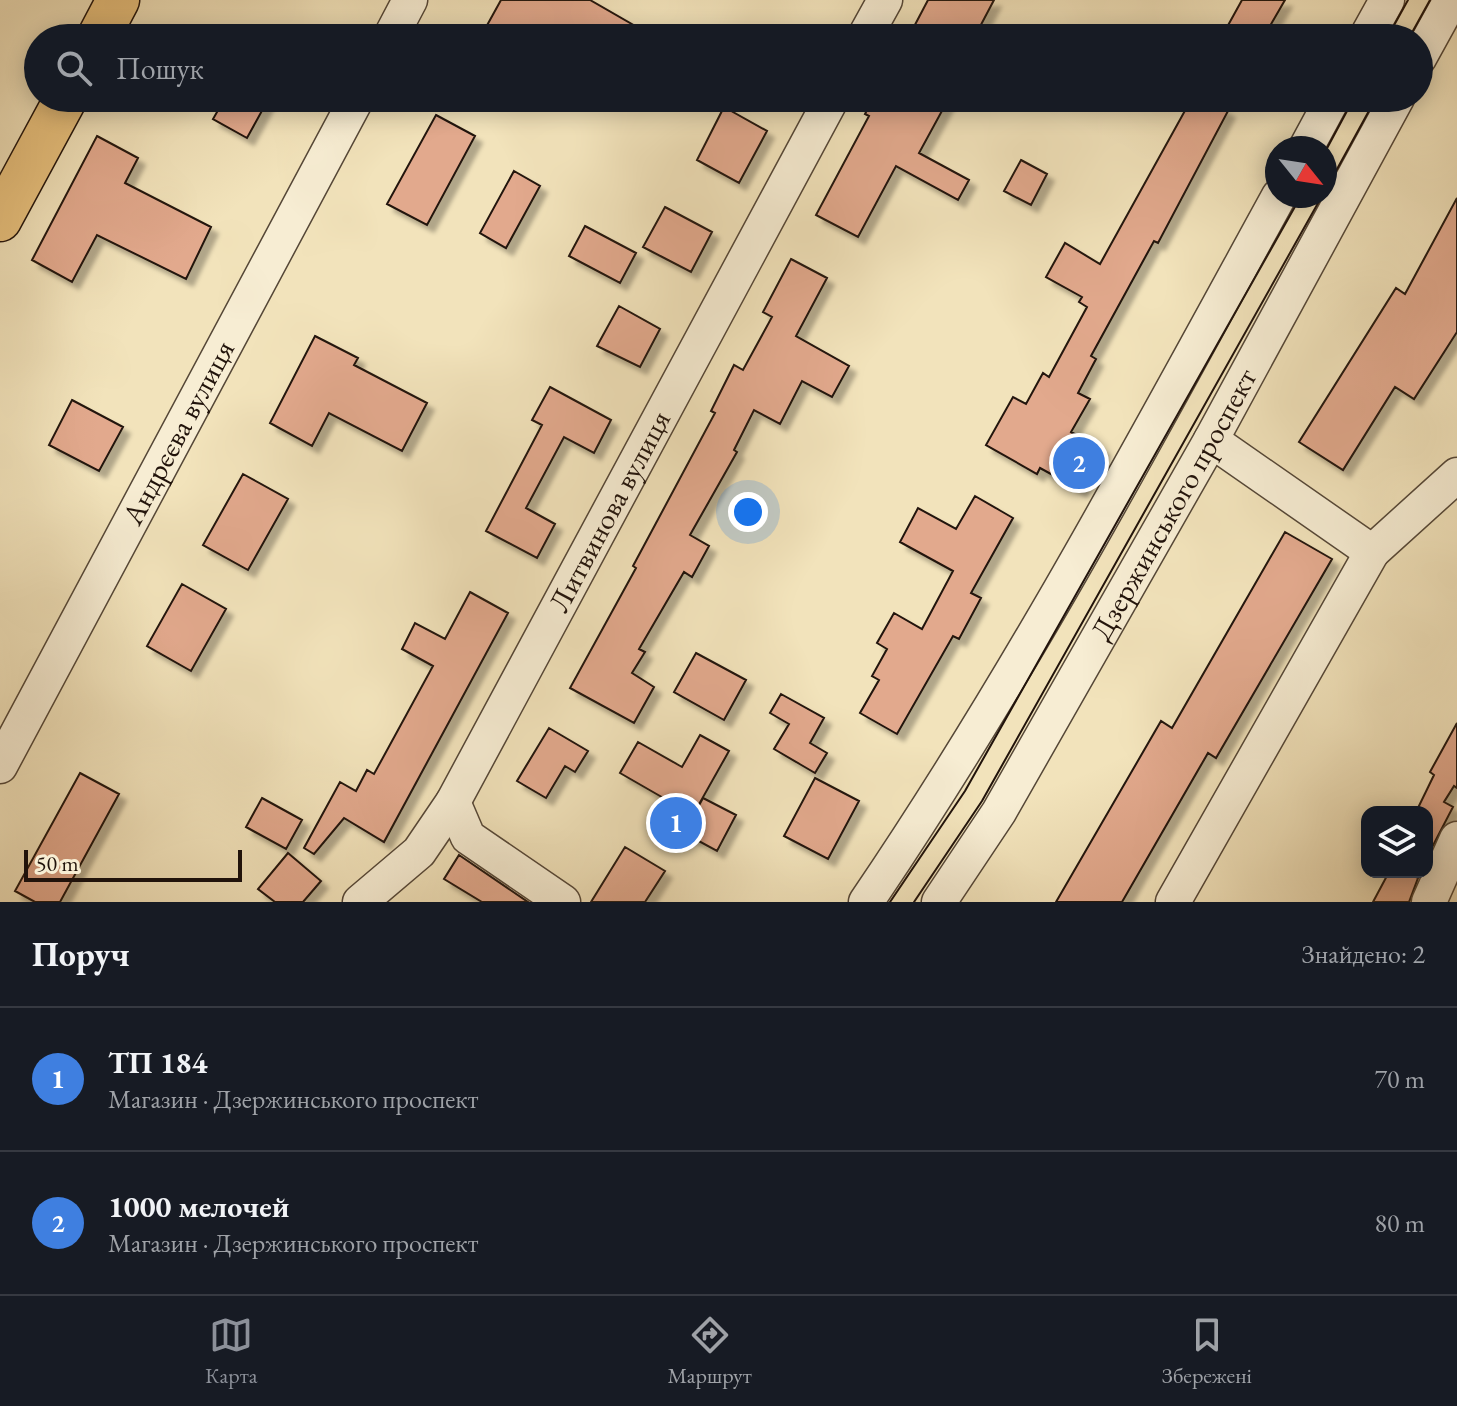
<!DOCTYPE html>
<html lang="uk">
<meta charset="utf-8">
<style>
:root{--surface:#171b24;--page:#20242c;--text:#f1f3f6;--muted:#9ea1a6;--line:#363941;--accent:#8c9099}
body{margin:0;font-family:"EB Garamond",serif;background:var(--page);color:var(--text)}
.controls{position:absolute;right:24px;bottom:24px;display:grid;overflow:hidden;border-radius:16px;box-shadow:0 4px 20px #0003}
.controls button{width:72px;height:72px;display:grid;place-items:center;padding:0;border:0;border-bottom:2px solid var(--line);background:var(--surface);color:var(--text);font:40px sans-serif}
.compass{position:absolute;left:1265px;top:136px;width:72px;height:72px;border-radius:50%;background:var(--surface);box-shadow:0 4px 20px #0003;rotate:120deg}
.scale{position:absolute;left:24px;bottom:20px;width:218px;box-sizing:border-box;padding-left:8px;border:4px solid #21130b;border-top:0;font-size:22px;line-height:28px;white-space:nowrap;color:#21130b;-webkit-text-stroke:6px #f7edd3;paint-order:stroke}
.you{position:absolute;left:748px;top:512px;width:28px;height:28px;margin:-20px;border:6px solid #fff;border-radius:50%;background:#1a73e8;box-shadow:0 0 0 12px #1a73e833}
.badge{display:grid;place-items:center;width:52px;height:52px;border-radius:50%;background:var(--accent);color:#fff;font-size:26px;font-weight:700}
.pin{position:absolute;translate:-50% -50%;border:4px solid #fff;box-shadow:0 2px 8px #0006}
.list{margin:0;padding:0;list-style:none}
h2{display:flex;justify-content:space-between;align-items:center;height:104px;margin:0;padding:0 32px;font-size:34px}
h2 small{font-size:26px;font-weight:400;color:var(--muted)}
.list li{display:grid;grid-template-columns:52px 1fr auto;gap:24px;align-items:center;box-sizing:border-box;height:144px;padding:0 32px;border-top:2px solid var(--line)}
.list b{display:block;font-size:30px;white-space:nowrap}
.list p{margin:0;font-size:26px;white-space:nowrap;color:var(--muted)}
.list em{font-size:26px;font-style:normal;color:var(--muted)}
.icon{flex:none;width:44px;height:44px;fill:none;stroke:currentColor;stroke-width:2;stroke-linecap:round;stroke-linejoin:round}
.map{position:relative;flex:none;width:1457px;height:902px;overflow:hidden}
.search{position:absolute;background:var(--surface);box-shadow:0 4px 20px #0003;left:24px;right:24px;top:24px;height:88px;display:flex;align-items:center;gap:20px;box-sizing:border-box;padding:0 28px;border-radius:44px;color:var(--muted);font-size:30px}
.sheet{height:392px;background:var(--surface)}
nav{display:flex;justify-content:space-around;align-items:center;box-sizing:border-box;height:112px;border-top:2px solid var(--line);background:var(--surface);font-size:22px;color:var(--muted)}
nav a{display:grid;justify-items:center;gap:4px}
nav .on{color:var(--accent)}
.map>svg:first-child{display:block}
.building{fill:#e2a98d;stroke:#21130b;stroke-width:2;filter:url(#shadow)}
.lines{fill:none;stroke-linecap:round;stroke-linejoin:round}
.minor-casing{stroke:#554737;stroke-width:37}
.major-casing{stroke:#21130b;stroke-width:45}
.minor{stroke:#f7edd3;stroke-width:34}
.major{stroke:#e9c27e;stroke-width:42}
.tram{stroke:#21130b;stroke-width:2}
.labels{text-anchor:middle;stroke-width:6;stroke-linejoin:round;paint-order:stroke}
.street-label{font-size:30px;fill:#21130b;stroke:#f7edd3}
</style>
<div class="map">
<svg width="1457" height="902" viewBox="0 0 1457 902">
<defs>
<filter id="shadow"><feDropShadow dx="7" dy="7" stdDeviation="2" flood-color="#0004"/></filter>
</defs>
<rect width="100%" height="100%" fill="#f2e3bb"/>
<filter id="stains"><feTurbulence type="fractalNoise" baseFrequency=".0025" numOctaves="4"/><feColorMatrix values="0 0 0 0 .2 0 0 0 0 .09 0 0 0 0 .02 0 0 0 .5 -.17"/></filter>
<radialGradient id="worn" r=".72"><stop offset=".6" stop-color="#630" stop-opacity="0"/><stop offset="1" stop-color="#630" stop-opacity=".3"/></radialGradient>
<path class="building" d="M501 0H590L656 38H480Z
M928 0H994L974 38H908Z
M1242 0H1285L1263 38H1221Z
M225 98H269L247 138 213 119Z
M873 98H949L919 153 969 180 958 200 896 166 858 237 816 215 869 116 865 114Z
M1192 98H1204L1228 111 1158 243 1154 241 1091 356 1096 359 1078 393 1090 399 1071 432 1102 449 1080 490 1040 468 1037 474 986 445 1013 397 1026 404 1043 373 1049 377 1087 307 1079 302 1082 297 1046 277 1065 243 1100 264Z
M724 107 767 131 739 183 697 160Z
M436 115 475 136 427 225 387 204Z
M97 136 138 158 125 183 211 227 186 279 97 235 72 282 32 260Z
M1021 160 1047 174 1031 205 1004 191Z
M514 171 540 186 506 248 480 233Z
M1457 198V332L1414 399 1395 387 1343 470 1299 442 1396 288 1405 294Z
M665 207 712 232 691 272 643 247Z
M585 226 636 253 620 283 569 256Z
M791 259 827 278 796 336 849 366 832 397 802 381 780 424 754 410 734 450 737 452 690 535 709 546 692 577 684 572 639 649 645 652 632 673 654 687 634 723 570 688 636 568 633 566 715 413 711 411 734 365 743 370 772 317 763 312Z
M619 306 660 329 640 367 597 346Z
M315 336 358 358 354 365 427 403 402 451 329 413 312 446 270 423Z
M550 387 611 420 594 453 564 437 526 508 555 524 537 558 486 531 542 425 532 420Z
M72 400 123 427 99 471 49 445Z
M243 474 288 499 248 570 203 545Z
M975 496 1013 518 971 593 981 598 959 639 953 636 897 734 860 713 879 680 872 676 887 649 877 643 894 613 922 629 953 571 900 542 918 508 956 529Z
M1285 532 1332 559 1216 758 1208 753 1122 902H1056L1161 721 1172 728Z
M182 584 226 609 191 671 147 646Z
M470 592 508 613 384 842 344 818 314 854 304 848 340 782 356 791 367 770 374 774 433 666 402 649 415 623 445 639Z
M696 653 746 680 724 720 674 692Z
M781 694 824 718 810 743 827 753 815 773 774 749 789 724 770 713Z
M1457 723V788L1454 786 1444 802 1453 807 1427 857V812H1416L1434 775 1430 772Z
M549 728 588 751 575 772 565 766 546 798 517 781Z
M700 735 729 751 693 815 620 773 638 742 682 767Z
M80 773 119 794 60 902H35L15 891Z
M815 778 859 801 828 859 784 836Z
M262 798 302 820 286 849 246 827Z
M703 798 736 815 717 851 684 833Z
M625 847 665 871 645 902H591Z
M288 853 321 881 303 902H275L258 889Z
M459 855 528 902H482L444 879Z
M1389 872H1407L1418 878 1409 902H1373Z"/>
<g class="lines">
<g class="minor-casing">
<g id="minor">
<path d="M390 38 410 0"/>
<path d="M864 38 885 0"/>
<path d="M1366 38 1387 0"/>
<path d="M1419 58 1451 0"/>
<path d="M1306 148 1333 98"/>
<path d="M1211 440 1372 552 1457 475"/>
<path id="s1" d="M0 766 357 98"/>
<path d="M453 802 468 837 563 902"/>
<path id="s2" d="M360 902 419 852 453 802 832 98"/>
<path d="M866 902C1019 677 1148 435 1279 196"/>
<path id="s3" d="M939 902 999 812 1211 440 1397 98"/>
<path d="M1173 902 1372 552"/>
<path d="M1429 902 1457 839"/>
</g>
</g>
<g class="major-casing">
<path id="major" d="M98 38 118 0
M0 220 66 98"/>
</g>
<use href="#minor" class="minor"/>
<use href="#major" class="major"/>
<path class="tram" d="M1387 38 1408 0
M1409 38 1430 0
M1325 152 1354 98
M1325 191 1376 98
M890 902 965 791 1301 196
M914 902 982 801 1322 196"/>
</g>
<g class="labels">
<g class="street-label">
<text dy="10" stroke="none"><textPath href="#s1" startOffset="378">Андрєєва вулиця</textPath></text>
<text dy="10" stroke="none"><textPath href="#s3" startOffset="462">Дзержинського проспект</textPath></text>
<text dy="10" stroke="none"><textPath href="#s2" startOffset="468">Литвинова вулиця</textPath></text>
</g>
</g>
<rect width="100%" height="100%" filter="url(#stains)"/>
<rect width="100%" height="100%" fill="url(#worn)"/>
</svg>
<div class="controls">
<button><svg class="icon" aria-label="layers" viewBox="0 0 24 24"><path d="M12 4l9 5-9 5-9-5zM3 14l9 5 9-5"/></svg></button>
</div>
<svg class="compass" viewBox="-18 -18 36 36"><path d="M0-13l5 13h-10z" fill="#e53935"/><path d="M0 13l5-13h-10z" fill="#9ea1a6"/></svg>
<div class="scale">50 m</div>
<div class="you"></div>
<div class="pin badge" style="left:676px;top:823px;background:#3f7fe0">1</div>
<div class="pin badge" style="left:1079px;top:463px;background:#3f7fe0">2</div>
<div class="search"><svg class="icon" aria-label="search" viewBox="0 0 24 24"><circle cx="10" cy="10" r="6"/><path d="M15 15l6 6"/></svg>Пошук</div>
</div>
<section class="sheet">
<h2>Поруч<small>Знайдено: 2</small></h2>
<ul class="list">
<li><span class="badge" style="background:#3f7fe0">1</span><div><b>ТП 184</b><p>Магазин · Дзержинського проспект</p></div><em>70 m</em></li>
<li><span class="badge" style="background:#3f7fe0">2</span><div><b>1000 мелочей</b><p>Магазин · Дзержинського проспект</p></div><em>80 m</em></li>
</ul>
</section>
<nav>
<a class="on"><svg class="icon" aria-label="map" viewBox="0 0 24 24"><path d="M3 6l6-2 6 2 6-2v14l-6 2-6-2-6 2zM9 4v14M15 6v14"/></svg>Карта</a>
<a><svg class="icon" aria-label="directions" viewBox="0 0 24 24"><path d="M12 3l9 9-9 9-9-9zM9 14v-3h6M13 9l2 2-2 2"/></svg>Маршрут</a>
<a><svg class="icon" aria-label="saved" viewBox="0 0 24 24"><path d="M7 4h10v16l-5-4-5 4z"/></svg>Збережені</a>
</nav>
